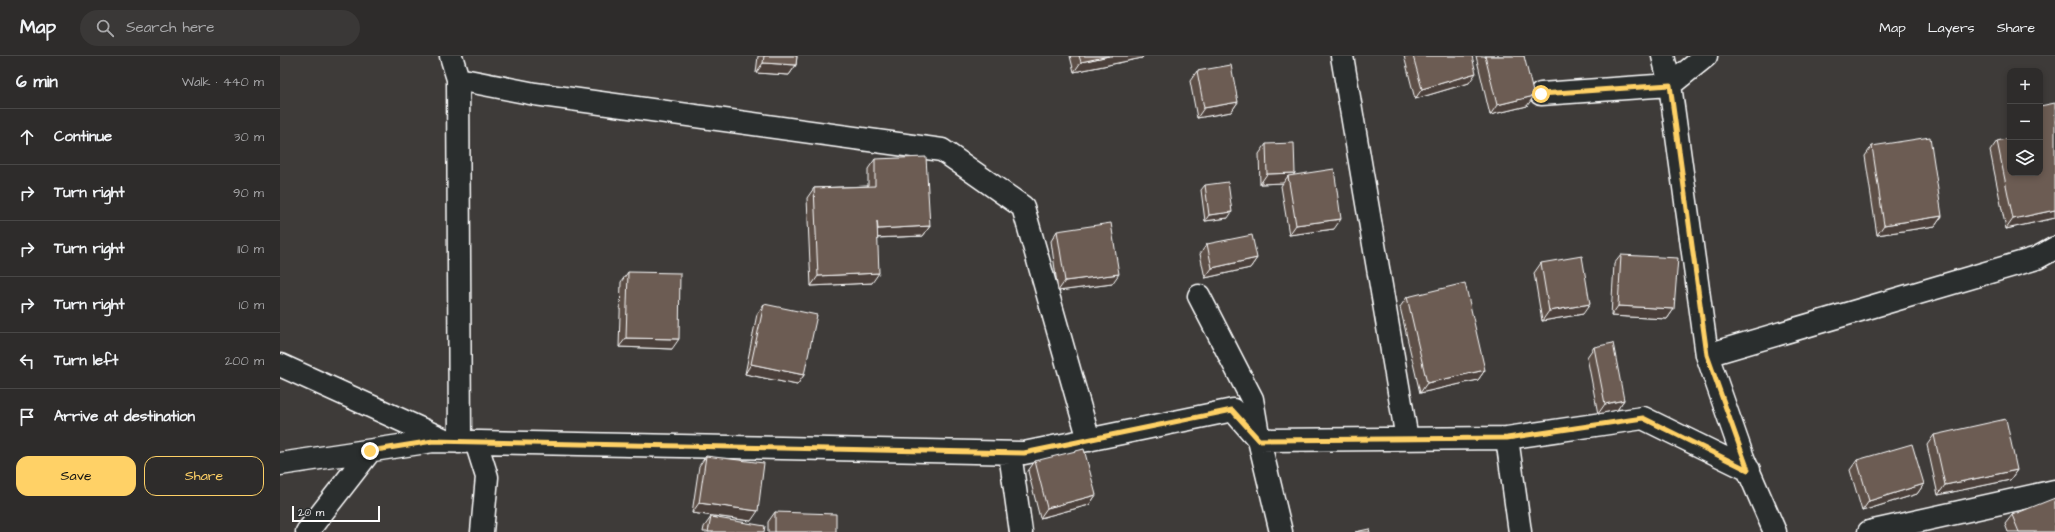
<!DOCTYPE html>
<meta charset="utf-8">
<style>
:root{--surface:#2e2c2b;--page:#3a3837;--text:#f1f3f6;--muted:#a7a7a9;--line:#494847;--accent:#ffd166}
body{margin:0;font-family:"Architects Daughter",sans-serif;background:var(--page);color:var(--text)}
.controls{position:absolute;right:12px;top:12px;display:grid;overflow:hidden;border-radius:8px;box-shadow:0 2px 6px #0003}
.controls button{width:36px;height:36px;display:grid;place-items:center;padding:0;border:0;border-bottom:1px solid var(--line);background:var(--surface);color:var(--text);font:20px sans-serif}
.scale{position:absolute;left:12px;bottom:10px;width:88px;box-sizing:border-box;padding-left:4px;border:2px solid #fff;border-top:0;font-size:11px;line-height:14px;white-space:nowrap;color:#fff;-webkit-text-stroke:3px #2a2d2e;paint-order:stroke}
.stop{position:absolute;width:12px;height:12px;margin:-9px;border:3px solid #ffd166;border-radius:50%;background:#fff}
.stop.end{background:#ffd166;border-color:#fff;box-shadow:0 1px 4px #0008}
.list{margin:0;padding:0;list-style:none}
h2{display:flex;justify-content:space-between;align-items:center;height:52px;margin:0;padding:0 16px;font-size:17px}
h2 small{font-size:13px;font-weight:400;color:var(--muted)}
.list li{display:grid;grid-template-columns:26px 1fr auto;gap:12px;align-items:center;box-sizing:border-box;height:56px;padding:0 16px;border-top:1px solid var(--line)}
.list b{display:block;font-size:15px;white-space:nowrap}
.list em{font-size:13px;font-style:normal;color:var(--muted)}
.actions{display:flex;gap:8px;padding:12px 16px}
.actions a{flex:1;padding:9px 0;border:1px solid var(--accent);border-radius:12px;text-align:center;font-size:14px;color:var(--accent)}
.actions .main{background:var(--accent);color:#111}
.icon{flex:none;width:22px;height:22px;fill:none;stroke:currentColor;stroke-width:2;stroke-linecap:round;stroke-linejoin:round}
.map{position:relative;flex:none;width:1775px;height:476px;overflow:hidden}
header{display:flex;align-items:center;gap:24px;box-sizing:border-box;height:56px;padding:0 20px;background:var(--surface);border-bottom:1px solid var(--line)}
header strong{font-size:19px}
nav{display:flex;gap:22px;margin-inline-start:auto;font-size:14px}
.search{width:280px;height:36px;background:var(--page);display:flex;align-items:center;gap:10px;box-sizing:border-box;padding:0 14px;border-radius:22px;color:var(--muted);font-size:15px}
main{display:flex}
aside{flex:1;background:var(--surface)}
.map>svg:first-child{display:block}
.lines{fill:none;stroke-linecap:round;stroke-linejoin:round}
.minor-casing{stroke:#fff;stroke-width:25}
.minor{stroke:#2a2d2e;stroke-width:22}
.wall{fill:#5d4f47;stroke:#fff}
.shaded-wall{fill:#4c403a;stroke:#fff}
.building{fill:#6c5c53;stroke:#fff}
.route{stroke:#ffd166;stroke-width:5}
</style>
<header>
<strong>Map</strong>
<div class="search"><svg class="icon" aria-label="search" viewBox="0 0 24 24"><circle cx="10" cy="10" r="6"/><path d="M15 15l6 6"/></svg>Search here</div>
<nav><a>Map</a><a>Layers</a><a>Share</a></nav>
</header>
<main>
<aside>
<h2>6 min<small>Walk · 440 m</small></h2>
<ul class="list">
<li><svg class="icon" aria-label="ahead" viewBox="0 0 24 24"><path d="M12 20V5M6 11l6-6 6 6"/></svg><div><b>Continue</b></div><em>30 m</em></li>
<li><svg class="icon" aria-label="right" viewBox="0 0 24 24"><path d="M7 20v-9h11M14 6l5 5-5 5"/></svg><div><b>Turn right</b></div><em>90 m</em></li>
<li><svg class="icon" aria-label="right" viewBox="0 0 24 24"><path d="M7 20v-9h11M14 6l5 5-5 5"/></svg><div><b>Turn right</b></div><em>110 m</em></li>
<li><svg class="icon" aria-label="right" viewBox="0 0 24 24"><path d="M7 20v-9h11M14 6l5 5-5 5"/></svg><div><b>Turn right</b></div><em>10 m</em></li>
<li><svg class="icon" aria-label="left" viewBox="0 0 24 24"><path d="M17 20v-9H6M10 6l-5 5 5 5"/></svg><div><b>Turn left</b></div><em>200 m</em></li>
<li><svg class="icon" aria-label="arrive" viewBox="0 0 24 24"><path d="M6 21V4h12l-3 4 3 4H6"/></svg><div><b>Arrive at destination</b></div></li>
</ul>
<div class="actions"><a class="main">Save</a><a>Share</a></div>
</aside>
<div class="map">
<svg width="1775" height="476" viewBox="0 0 1775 476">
<rect width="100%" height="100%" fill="#3e3b39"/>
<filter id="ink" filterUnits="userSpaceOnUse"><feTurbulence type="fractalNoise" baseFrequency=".025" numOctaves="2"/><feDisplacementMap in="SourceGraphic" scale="8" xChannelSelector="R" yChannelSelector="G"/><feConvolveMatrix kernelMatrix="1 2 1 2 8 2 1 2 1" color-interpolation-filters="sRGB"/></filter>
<g filter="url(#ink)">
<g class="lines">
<g class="minor-casing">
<path id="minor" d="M171 0 178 23 180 386
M1062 0 1127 383
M1383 0 1390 29 1427 299 1463 402 1495 476
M178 23 255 38 662 94 743 151 809 384
M1261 38 1390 29 1426 0
M919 240 972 343 979 384 1001 476
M1427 299 1757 202 1775 192
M0 309 165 384
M1227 382 1240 476
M196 386 207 421 202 476
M730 397 741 476
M0 408 153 385 744 397 953 354 979 384 1227 382 1363 362 1469 414
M27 476 90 395
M1589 476 1775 435"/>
</g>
<use href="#minor" class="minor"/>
</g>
<path class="wall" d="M478 0H517L516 9 509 19 476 17Z
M790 0H863L862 2 794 16Z
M1124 0H1192L1189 27 1135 43Z
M1196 0H1244L1247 50 1210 59Z
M917 15 958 46 951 56 917 62 910 25Z
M1730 63V76L1728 66Z
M1717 85 1730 117 1775 162 1726 173 1710 95Z
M986 88 1014 119 1054 173 1009 179 1001 130 1003 127 980 128 979 98Z
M1592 90 1662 160 1655 170 1597 179 1585 100Z
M595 103 650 170 643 180 597 182 592 227 531 230 527 142 534 132 588 130V113Z
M925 129 948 162 925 165 921 134Z
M777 175 832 228 778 235 771 185Z
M927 188 977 202 970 212 925 222 920 198Z
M1341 199 1394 253 1387 263 1331 260 1334 208Z
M1261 207 1303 258 1262 265 1254 217Z
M348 216 392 293 339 291 341 226Z
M1127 241 1205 314 1198 324 1140 337 1120 251Z
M484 248 524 319 517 329 465 318 477 258Z
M1314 291 1344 344 1337 354 1318 358 1307 301Z
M1654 379 1737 414 1730 424 1658 439 1647 389Z
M426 400 471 465 412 457 419 410Z
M1577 404 1644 428 1637 438 1582 455 1570 414Z
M755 405 816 439 809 449 760 462 748 415Z
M495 456 556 476H488V466Z
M1732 459 1775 476H1728L1725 468Z
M431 461 484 476H423L424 471Z"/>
<path class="shaded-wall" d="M829 0H863L862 2 794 16 801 6Z
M483 7 516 9 509 19 476 17Z
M1196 17 1189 27 1135 43 1142 33Z
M1254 40 1247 50 1210 59 1217 49Z
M958 46 951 56 917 62 924 52Z
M1015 117 1009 126 1008 120 1003 127 980 128 987 118Z
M1775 154V162L1726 173 1733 163Z
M952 156 948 162 925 165 929 159Z
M1662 160 1655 170 1597 179 1604 169Z
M1061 163 1054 173 1009 179 1016 169Z
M650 170 643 180 591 182 598 173Z
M977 202 970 212 925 222 932 212Z
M599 217 592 227 531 230 538 220Z
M839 218 832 228 778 235 785 225Z
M1310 248 1303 258 1262 265 1269 255Z
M1338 250 1394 253 1387 263 1331 260Z
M346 282 399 283 392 293 339 291Z
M471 308 524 319 517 329 465 318Z
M1205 314 1198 324 1140 337 1147 327Z
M1344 344 1337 354 1318 358 1325 348Z
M1737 414 1730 424 1658 439 1665 429Z
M1644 428 1637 438 1582 455 1589 445Z
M816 439 809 449 760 462 767 452Z
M419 447 478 455 471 465 412 457Z"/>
<path class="building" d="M484 0H517L516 9 483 7Z
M799 0H829L801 6Z
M1133 0H1192L1196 17 1142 33Z
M1205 0H1244L1254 40 1217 49Z
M951 9 958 46 924 52 917 15Z
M1775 47V154L1733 163 1717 85 1730 82V117H1760V50Z
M1650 81 1662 160 1604 169 1592 90Z
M1014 87 1015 117 987 118 986 88Z
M646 101 650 170 598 173 597 165 599 217 538 220 534 132 595 130V103Z
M1054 113 1061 163 1016 169 1008 120Z
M948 126 952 156 929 159 925 129Z
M831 167 839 218 785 225 777 175Z
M972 179 977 202 932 212 927 188Z
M1341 199 1398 202 1394 253 1338 250Z
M1302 200 1310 248 1269 255 1261 207Z
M348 216 400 217 399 283 346 282Z
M1185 227 1205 314 1147 327 1127 241Z
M484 248 537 259 524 319 471 308Z
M1333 287 1344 344 1325 348 1314 291Z
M1726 363 1737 414 1665 429 1654 379Z
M1632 388 1644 428 1589 445 1577 404Z
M804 393 816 439 767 452 755 405Z
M426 400 484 407 478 455 419 447Z
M1775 442V476H1739L1732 459Z
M495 456 556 458V476H495Z
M431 461 485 470 484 476H428Z
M1089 473 1090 476H1075Z"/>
</g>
<g class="lines" filter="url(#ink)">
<path class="route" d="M90 395 153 385 744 397 952 354 979 384 1227 382 1363 362 1468 414 1427 299 1390 29 1261 38"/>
</g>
</svg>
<div class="controls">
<button>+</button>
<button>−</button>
<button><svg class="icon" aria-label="layers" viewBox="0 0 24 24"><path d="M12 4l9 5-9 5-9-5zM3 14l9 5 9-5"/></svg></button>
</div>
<div class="scale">20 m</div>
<div class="stop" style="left:1261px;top:38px"></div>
<div class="stop end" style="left:90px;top:395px"></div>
</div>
</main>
